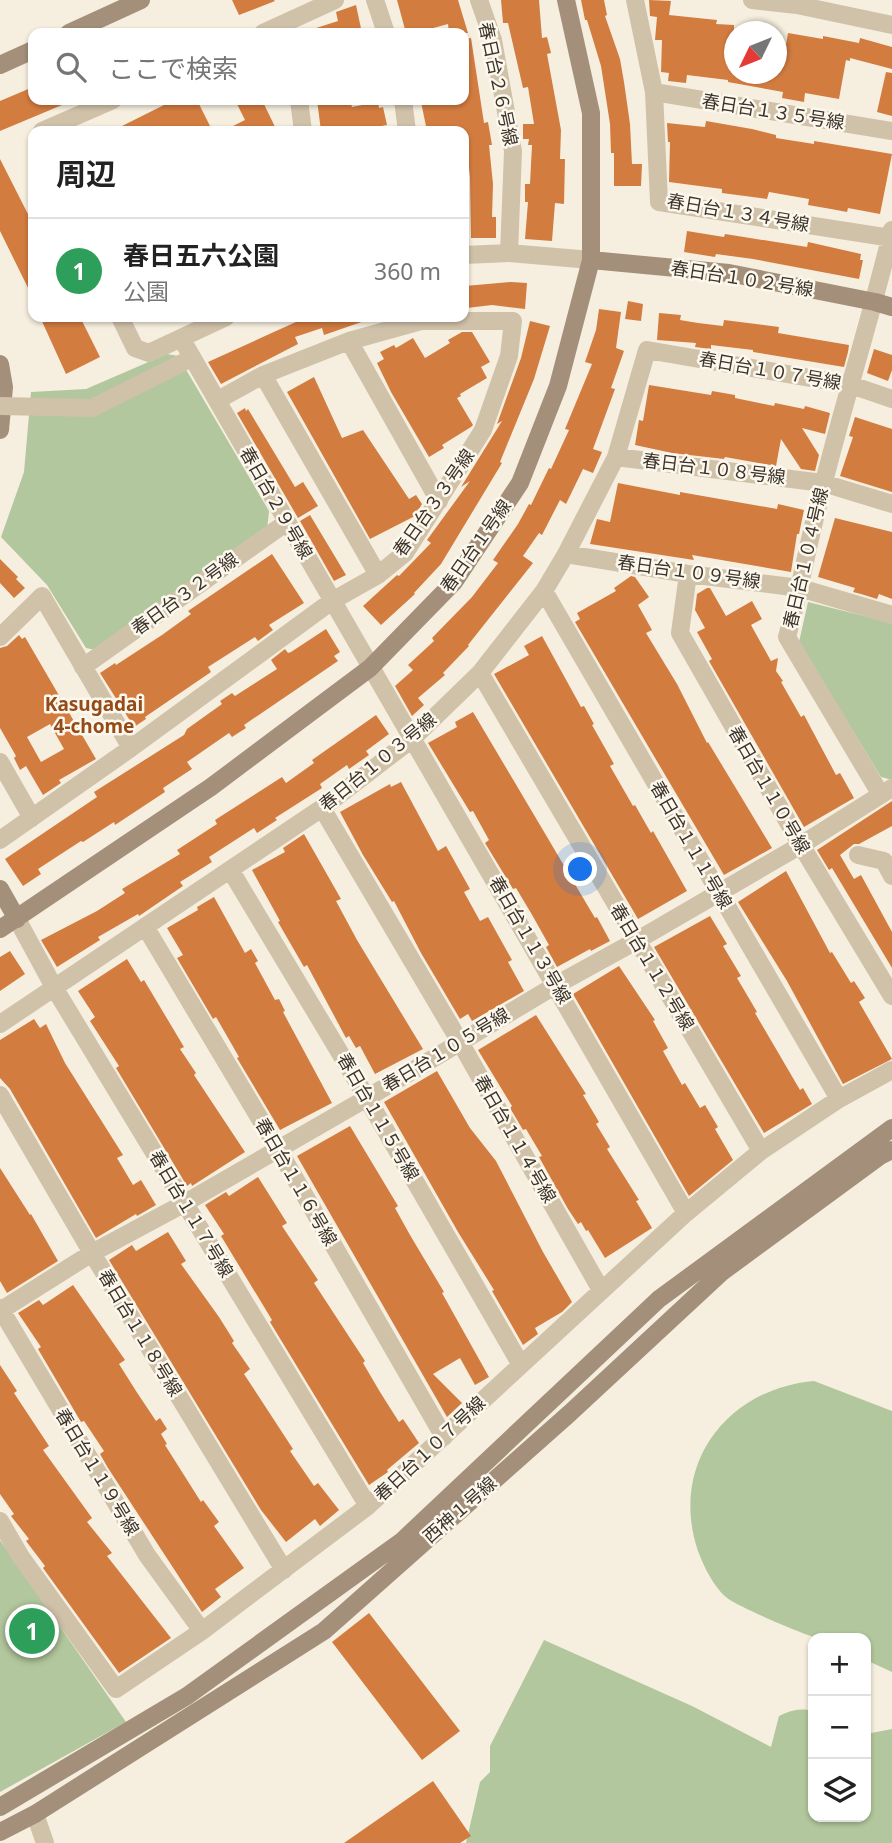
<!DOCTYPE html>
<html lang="ja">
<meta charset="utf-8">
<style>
:root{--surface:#fff;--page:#f2f2f2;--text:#222;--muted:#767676;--line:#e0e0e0;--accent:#ea580c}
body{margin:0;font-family:"Noto Sans","Noto Sans JP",sans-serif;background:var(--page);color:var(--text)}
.controls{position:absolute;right:21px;bottom:21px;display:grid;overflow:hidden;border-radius:14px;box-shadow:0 2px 5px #0004}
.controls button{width:63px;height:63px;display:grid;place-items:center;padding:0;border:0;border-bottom:2px solid var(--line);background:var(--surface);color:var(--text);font:35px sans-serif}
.compass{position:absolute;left:724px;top:21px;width:63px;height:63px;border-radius:50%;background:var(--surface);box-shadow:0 2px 5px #0004;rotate:227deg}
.you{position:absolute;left:581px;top:870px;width:24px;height:24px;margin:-18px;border:5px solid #fff;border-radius:50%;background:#1a73e8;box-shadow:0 0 0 10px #1a73e833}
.badge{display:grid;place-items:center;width:46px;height:46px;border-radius:50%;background:var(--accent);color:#fff;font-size:23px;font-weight:700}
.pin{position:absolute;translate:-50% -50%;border:4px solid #fff;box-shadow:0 2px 7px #0006}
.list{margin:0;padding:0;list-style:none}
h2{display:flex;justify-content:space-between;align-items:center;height:91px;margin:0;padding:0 28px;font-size:30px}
h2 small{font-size:23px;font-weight:400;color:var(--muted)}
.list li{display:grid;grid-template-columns:46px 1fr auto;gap:21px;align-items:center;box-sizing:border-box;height:105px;padding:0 28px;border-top:2px solid var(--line)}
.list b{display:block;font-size:26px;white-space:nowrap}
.list p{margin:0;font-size:23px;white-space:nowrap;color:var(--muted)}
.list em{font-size:23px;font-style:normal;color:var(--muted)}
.icon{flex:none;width:38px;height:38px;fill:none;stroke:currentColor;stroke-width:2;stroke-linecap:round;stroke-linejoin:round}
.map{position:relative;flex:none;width:892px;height:1843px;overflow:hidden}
.search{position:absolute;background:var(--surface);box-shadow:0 2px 5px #0004;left:28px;top:28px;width:441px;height:77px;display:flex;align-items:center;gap:18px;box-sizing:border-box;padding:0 24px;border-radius:14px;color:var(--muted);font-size:26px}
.panel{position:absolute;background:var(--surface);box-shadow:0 2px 5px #0004;left:28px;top:126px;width:441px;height:196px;border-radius:14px}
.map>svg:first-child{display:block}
.green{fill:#b2c79d}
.building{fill:#d37c40;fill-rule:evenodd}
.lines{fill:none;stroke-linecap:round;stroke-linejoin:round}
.street{stroke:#d0c1a9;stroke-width:18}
.secondary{stroke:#a4907a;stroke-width:18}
.street-bridge{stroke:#d0c1a9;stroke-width:18}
.labels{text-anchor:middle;stroke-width:5;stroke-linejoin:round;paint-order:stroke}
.street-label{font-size:18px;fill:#3c332a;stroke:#fcf8ed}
.neighbourhood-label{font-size:19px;font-weight:bold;fill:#954b19;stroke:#fcf8ed}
</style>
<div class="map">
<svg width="892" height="1843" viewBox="0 0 892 1843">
<rect width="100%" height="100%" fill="#f6efdf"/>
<path class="green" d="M167 354 178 356 269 511 267 530 95 650 86 648 47 585 1 537 24 472 31 392 86 389Z
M808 602 892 623V780L881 777 799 642Z
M814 1381 892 1411V1672L866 1660V1638C851 1638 833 1641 818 1638 806 1636 740 1607 730 1600 715 1590 704 1567 698 1551 669 1465 726 1389 814 1381Z
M0 1540 126 1722 0 1792Z
M544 1640 692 1706 771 1747 779 1716C791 1710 800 1708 813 1711V1817H866V1734L892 1729V1843H466L480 1782 490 1772V1746Z"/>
<path class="building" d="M232 0H274L275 1 239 15Z
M397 0H458L468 33H449L448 24 415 33H406Z
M501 0H539L542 38 547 37 551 53 547 54 561 130 560 159H565L564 204 555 203 552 241 525 239 528 202H525V184H530L532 145H528L529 139H523V124H534L528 87 523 88 508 23H503Z
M581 0H604L607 15 605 16 620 59 624 82 630 124 632 164H642L641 186H614V153H611L610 124 601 66 587 20H585Z
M649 0 671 1 669 15 717 20 716 24 734 25V74H776V60L783 62 788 33 823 39V36L859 43 860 38 892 47V69L850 58V61L846 60 839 99 805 93 804 102 782 98 783 92 728 82V80L687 75 686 83 668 81 669 73 661 72 662 40H655L657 17 650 16Z
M356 5 362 33H310V30L338 21 336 12Z
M471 38 484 123 488 122 492 145H489L493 184 492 217H496V238H471L470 177 465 131H427L421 102 433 100H464V39Z
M886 72 892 73V116L877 112Z
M33 87V100H74L0 131V101Z
M174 100H197L211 128 203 131H112Z
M235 100H262L277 131H223L245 120Z
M317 100H350L352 107 378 102 379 108 383 107 387 125 353 131H321Z
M706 121 752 129 776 135V138L814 144V141L892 154 880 214 848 208 847 212 831 209 808 205 809 199 769 192 767 199 722 193V189L669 182 670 142H668L667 123 705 127Z
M0 159 33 224V298L0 231Z
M687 231 724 237 725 234 807 247 808 242 861 254 860 260H863L859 279 753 259 716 254 715 257 684 252Z
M511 282 527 283 525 309 492 305 467 308 465 286Z
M628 301 643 304 641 321 625 319Z
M599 309 621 312 616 348 624 351 611 388 615 389 593 449 602 452 593 473 583 469 566 504 560 500 542 535 539 533 523 556 533 563 468 645 469 646 443 673 445 675 418 698 424 705 412 716 395 686 413 670 408 665 434 641 432 638 472 597 498 563 493 560 518 524 529 504 531 505 549 468 551 469 569 430 565 429 592 364 585 362 596 330Z
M659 313 681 315 680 320 698 323 723 326 724 320 779 327 778 333 849 345 848 352 844 367 753 352V350L711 345V349L695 347 696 343 657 340Z
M40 317H80L100 357 66 374Z
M307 317H369L370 319 324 335 322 328 295 337 298 344 221 384 208 362Z
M530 321 550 326 534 379 500 462 502 463 441 564 414 593 415 594 381 625 363 606 397 575 399 576 431 543 427 540 470 481 461 487 502 421 497 424 521 358Z
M462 332H472L490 362 481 367 487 378 460 394 461 396 457 398 473 425 471 427 442 445 444 448 429 457 391 392 377 363 384 359 380 352 394 345 396 348 413 338 425 358 450 343 448 340Z
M874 349 892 355V370L888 381 867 373Z
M314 377 342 438 363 430 409 499 416 495 422 504 415 516 370 539 287 392Z
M649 385 711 395 712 391 735 395V398L774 406 775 403 804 409 805 406 830 413 825 434 802 428 819 455 815 471 801 469 781 439 776 466 725 457 724 459 672 453 635 445 639 420 643 421Z
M245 408 246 411 248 409 295 487 303 482 318 506 298 518 237 413Z
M855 417 892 429V492L840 476 853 437 849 436Z
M618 483 680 495V492L777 509 778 504 804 510 799 534H797L791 572 692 555 694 560 590 544 597 519 610 522Z
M310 515 346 575 334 581 300 521Z
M835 518 892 532V599L879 594 877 599 861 594 853 592 855 588 818 577Z
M272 554 304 603 269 625 273 630 258 641 255 637 208 667 211 672 145 717 146 719 134 727 100 673 115 663 116 665 162 635 191 614 188 611Z
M0 559 18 577 16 579 25 588 14 598 0 583Z
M631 576 635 577 649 597 638 605 652 630 646 633 677 684 707 743 708 742 772 848 724 875 575 622 580 619 577 613 616 591 614 588Z
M707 588H710L726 616 752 601 762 619 751 625 771 661 778 658 776 671 783 681 781 682 801 717 804 715 836 775 840 773 854 798 804 827 709 661 712 659 697 632 705 628 695 610 697 594Z
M326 629 340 652 334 656 338 661 244 725 246 728 232 737 229 733 187 762 192 769 163 788 165 792 115 825 114 822 83 842 81 841 38 869 41 874 23 886 5 859 97 797 94 792 184 735 187 729 222 704 220 701 232 693 235 696 277 669 271 660 285 649 288 653 291 652Z
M19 635 22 639 25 637 96 759 59 780 61 783 43 795 26 766 20 770 14 758 16 756 0 728V648L7 646ZM50 724 64 749 41 762 27 737Z
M542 636 581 707 584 706 594 724 592 725 614 764 610 766 633 806 635 805 651 833 653 831 687 891 638 919 494 674 529 655 524 646Z
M473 712 595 918 597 917 610 941 591 951 590 949 557 967 546 947 549 945 531 913 516 888 513 889 485 843 489 840 473 811 470 812 428 743 457 727 455 722Z
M376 715 389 734 366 751 369 755 349 769 347 765 320 784 322 788 275 818 277 820 257 833 254 828 209 857 212 862 180 882 183 886 139 916 138 914 98 937 100 940 57 967 41 940 97 911 125 893 122 889 180 854 177 850 217 824 215 820 282 777 286 783 314 763 312 760Z
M401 782 438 851 446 846 470 889 464 892 480 921 488 917 512 960 508 962 524 991 472 1021 468 1014 460 1019 421 953 394 901 392 902 363 855 340 812 390 784 391 787Z
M892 801V826L859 844H854L840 855 854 879 861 875 892 932V968L832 868 829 870 817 850Z
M304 834 341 899 336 901 357 940 423 1049 375 1074 360 1046 356 1048 349 1036 346 1038 307 965 304 967 278 922 280 921 252 870 285 852 283 848Z
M786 871 830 953 832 952 851 983 854 981 865 998 859 1002 892 1059 843 1084 787 981 738 902Z
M214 897 245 953 251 949 258 961 255 963 275 1000 279 999 285 1011 283 1012 332 1103 280 1130 237 1058 239 1057 216 1017 213 1019 177 958 183 955 167 928 198 910 197 907Z
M710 916 727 944 723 946 741 976 737 978 757 1012 755 1013 800 1090 803 1088 812 1104 764 1133 654 947Z
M10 951 25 974 0 991V957Z
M127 959 141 982 144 980 184 1047 180 1049 196 1073 194 1075 245 1152 192 1186 191 1183 187 1186 116 1068 119 1066 90 1021 95 1017 78 991Z
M619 966 655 1020 653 1021 668 1048 663 1051 682 1085 685 1083 700 1108 705 1105 718 1127 715 1129 733 1160 689 1196 573 994Z
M536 1015 586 1094 583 1095 599 1122 596 1124 610 1147 607 1149 639 1200 636 1201 652 1228 605 1258 588 1230 586 1231 581 1222 578 1224 568 1209 539 1157 542 1156 526 1129 523 1130 510 1108 512 1106 478 1050Z
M34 1019 40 1028 46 1024 65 1063 123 1155 117 1158 133 1185 141 1180 156 1205 137 1216 136 1214 96 1238 10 1089 0 1078V1040Z
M437 1071 470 1128 496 1161 543 1252 572 1302 562 1312 535 1328 538 1334 523 1345 492 1291 494 1290 458 1232 384 1102Z
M350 1126 398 1206 395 1208 410 1235 444 1292 442 1293 489 1377 475 1385 460 1358 433 1374 462 1403 447 1417 297 1156Z
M0 1168 30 1215 31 1214 58 1261 7 1293 0 1281Z
M258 1177 287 1223 282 1226 318 1280 314 1283 365 1361 363 1363 380 1392 399 1422 403 1419 419 1443 387 1470 388 1472 369 1485 270 1322 272 1320 221 1236 224 1234 205 1205 226 1192 229 1196Z
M168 1232 186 1261 181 1264 219 1317 234 1341 232 1343 250 1369 244 1374 293 1449 290 1451 314 1486 318 1483 339 1510 320 1526 315 1519 286 1542 261 1510 109 1260 132 1245 136 1251Z
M73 1285 125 1360 119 1364 136 1391 156 1421 160 1418 167 1429 161 1434 167 1444 165 1445 201 1502 203 1500 219 1522 214 1526 244 1568 215 1589 221 1597 202 1612 108 1468 100 1454 104 1451 84 1421 81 1422 38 1349 41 1347 18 1313 39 1300 43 1305Z
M0 1365 17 1391 14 1393 49 1446 43 1450 92 1518 87 1522 112 1553 107 1556 171 1638 119 1673 43 1568 45 1566 26 1541 29 1539 11 1516 14 1514 0 1494Z
M369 1613 460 1731 422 1760 332 1642Z
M433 1781 471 1836 460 1843H344Z"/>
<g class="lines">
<path class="street" d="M375 0 386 33
M479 0 493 40 513 151 509 253
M635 0 654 92 659 202 892 238
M752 0 797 5 892 25
M263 33 335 0
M654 92 892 131
M299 100 303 131
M403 100 407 131
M42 131 113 100
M464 255 509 253 591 260
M120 317 135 348 149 353 226 317
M181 338 686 1213
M349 341 439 501
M263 375 378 575
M92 408 182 363
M616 457 823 483 892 504
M566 554 688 574 800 588 892 615
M688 574 680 633 801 845 892 996
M544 591 839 1099
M0 637 42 596 131 748
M83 667 287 522
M480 673 761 1151
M0 762 32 818
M881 795 787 637C801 586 810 533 824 482 845 398 872 315 892 230
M322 808 460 1042 601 1290
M0 840 131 748 332 601 378 575 405 553 483 430 509 356 513 321H421L349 341 263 375 218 400
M858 855 884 861 892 876
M231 871 367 1098 521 1365
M17 919 55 989 368 1506
M146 928 278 1149 444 1437
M0 1024 322 808 412 739 480 673 544 591 566 554 616 457 647 350 851 385 892 399
M0 1095 92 1253 284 1570
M0 1308 147 1555 202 1631
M0 1311 92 1253 185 1203 367 1098 556 985 636 941 801 845 892 788
M0 1521 21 1557 116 1689 202 1631 368 1506 686 1213 761 1151 839 1099 892 1070
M35 1814 45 1843"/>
<path class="secondary" d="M69 33 141 0
M0 65 33 50
M591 260 729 273 875 302 892 307
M0 364 4 387 0 430
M0 889 17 919
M0 929 211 787 370 668 454 582 520 483 558 386 591 260V113L566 0
M0 1807 187 1696 402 1541 659 1299 892 1128
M0 1832 35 1814 324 1631 570 1413 722 1272 880 1156 892 1150"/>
<path class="street-bridge" d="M0 406 92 408"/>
</g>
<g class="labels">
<g class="street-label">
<text transform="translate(498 84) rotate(78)" y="6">春日台２６号線</text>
<text transform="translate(773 112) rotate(9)" y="6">春日台１３５号線</text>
<text transform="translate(738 213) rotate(10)" y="6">春日台１３４号線</text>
<text transform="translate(742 279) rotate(9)" y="6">春日台１０２号線</text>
<text transform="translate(770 371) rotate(10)" y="6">春日台１０７号線</text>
<text transform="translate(714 469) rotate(7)" y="6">春日台１０８号線</text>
<text transform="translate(276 503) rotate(60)" y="6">春日台２９号線</text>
<text transform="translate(434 503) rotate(-55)" y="6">春日台３３号線</text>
<text transform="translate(476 546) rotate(-55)" y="6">春日台１号線</text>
<text transform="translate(806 558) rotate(-77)" y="6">春日台１０４号線</text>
<text transform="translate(689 572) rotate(8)" y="6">春日台１０９号線</text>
<text transform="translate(185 594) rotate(-36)" y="6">春日台３２号線</text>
<text transform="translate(378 762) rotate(-39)" y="6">春日台１０３号線</text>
<text transform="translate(769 790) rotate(60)" y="6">春日台１１０号線</text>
<text transform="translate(691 845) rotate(60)" y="6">春日台１１１号線</text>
<text transform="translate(530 940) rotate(60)" y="6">春日台１１３号線</text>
<text transform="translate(652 967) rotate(59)" y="6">春日台１１２号線</text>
<text transform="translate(446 1050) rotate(-31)" y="6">春日台１０５号線</text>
<text transform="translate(378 1117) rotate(60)" y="6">春日台１１５号線</text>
<text transform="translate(515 1139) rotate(60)" y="6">春日台１１４号線</text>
<text transform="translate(296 1182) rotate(60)" y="6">春日台１１６号線</text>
<text transform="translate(191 1214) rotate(59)" y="6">春日台１１７号線</text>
<text transform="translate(140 1333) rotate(59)" y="6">春日台１１８号線</text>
<text transform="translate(430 1449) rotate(-43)" y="6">春日台１０７号線</text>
<text transform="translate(97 1472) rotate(59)" y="6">春日台１１９号線</text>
<text transform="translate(460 1510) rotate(-41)" y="6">西神１号線</text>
</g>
<g class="neighbourhood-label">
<text x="94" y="711">Kasugadai<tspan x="94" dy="22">4-chome</tspan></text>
</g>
</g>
</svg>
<div class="controls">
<button>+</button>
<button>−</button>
<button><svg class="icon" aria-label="layers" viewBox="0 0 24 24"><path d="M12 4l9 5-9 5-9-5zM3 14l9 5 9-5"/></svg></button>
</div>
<svg class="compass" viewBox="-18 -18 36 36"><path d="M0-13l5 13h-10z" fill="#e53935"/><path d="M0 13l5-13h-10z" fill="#767676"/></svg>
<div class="you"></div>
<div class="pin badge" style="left:32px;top:1631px;background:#2e9e5b">1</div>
<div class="search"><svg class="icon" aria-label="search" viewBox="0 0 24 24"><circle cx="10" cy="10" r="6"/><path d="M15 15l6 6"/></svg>ここで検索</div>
<section class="panel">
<h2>周辺<small></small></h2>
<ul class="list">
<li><span class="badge" style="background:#2e9e5b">1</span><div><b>春日五六公園</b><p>公園</p></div><em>360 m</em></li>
</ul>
</section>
</div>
